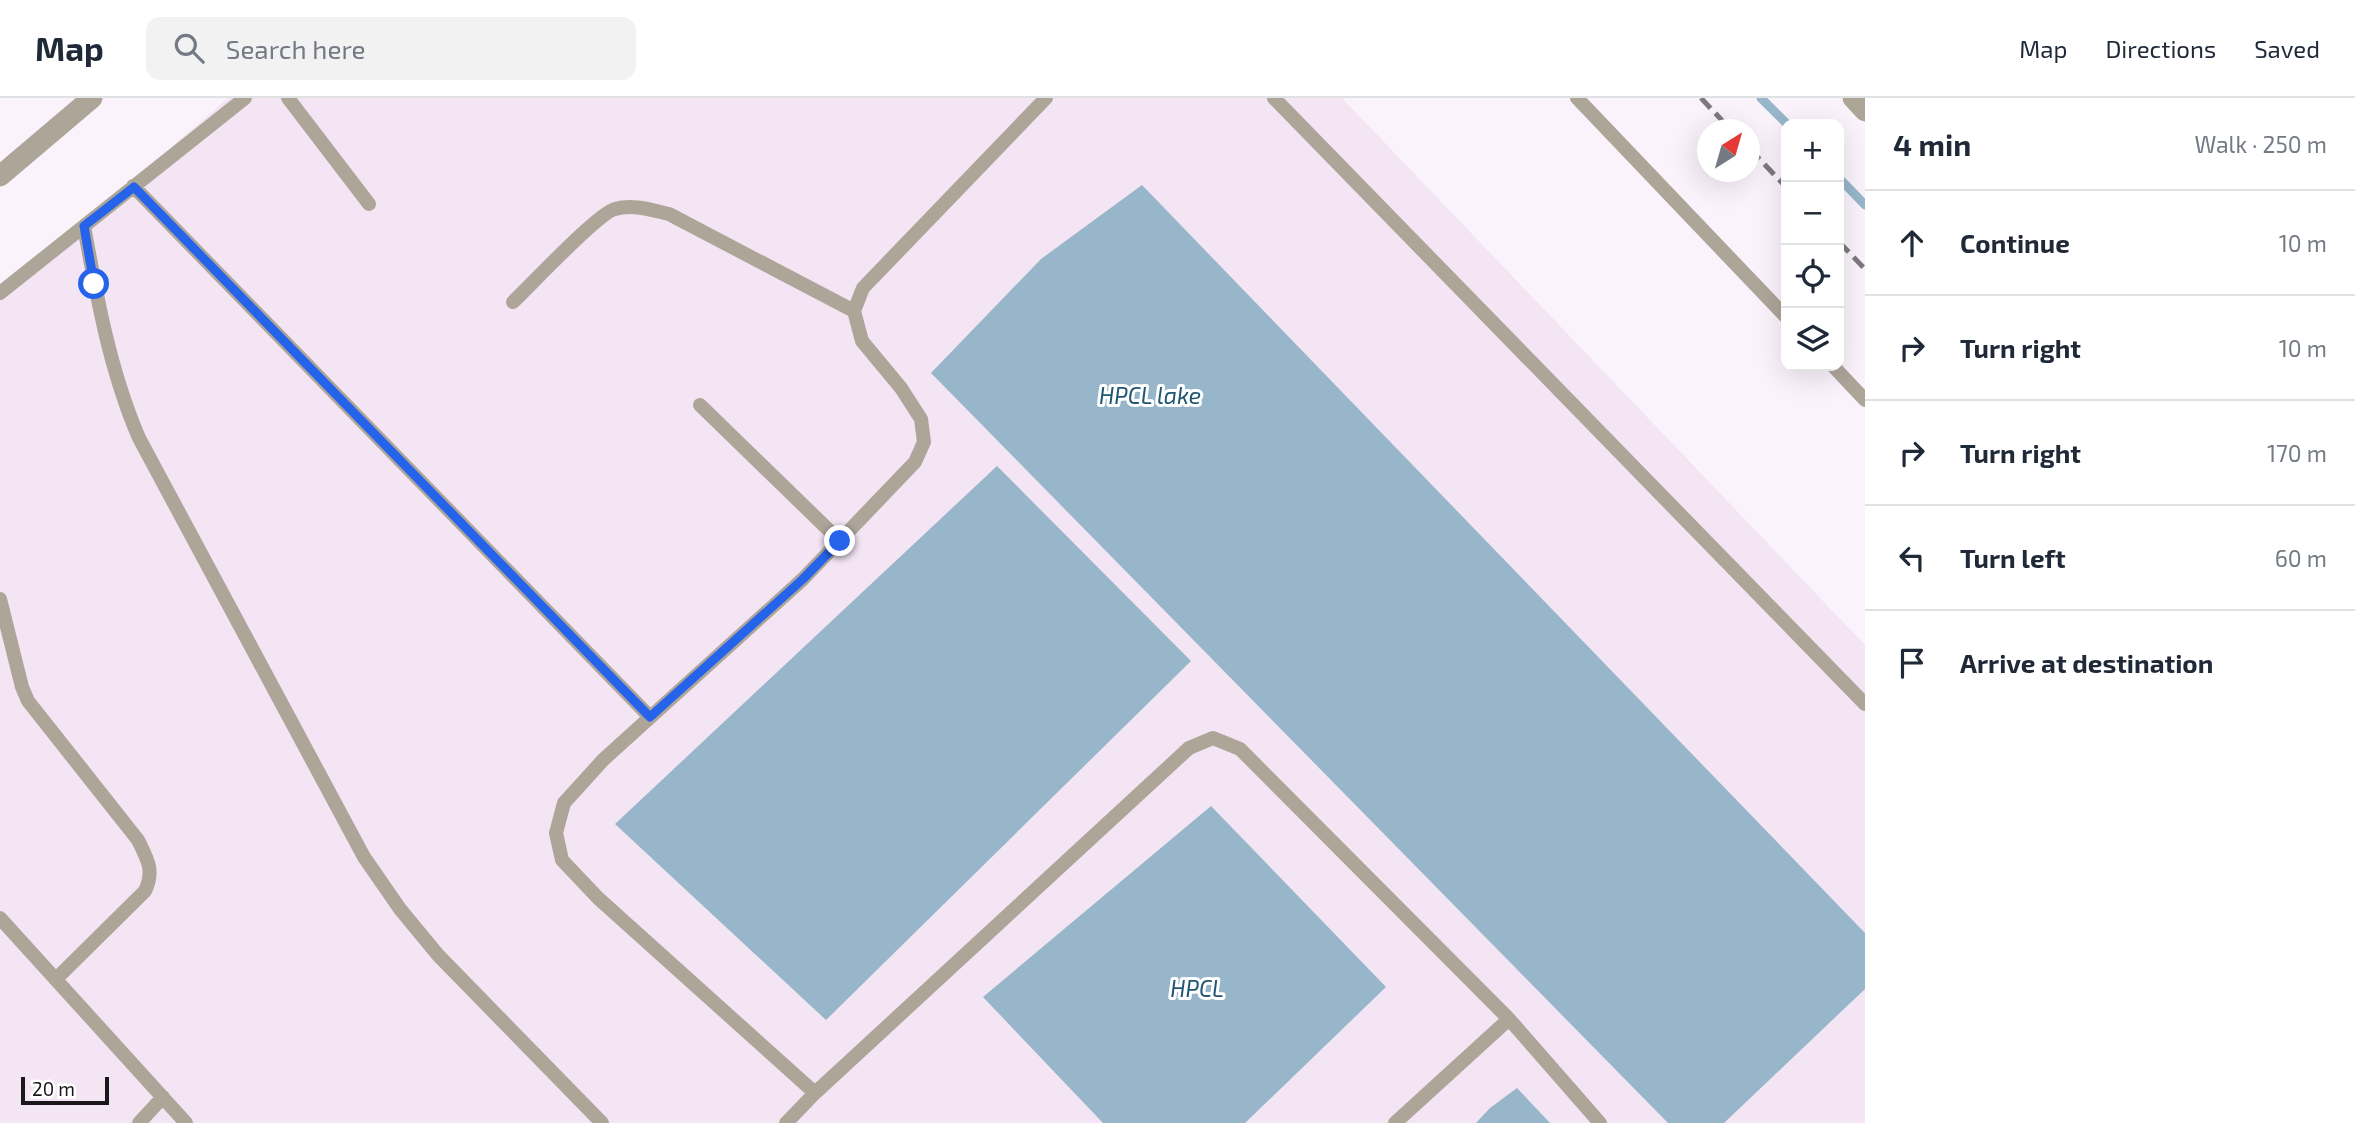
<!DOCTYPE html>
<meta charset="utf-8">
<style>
:root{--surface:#fff;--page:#f2f2f3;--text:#1f2937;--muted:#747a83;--line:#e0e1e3}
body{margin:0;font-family:"Exo 2",sans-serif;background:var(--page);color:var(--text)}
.controls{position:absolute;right:21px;top:21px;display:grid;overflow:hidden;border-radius:14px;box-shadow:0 7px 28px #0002}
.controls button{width:63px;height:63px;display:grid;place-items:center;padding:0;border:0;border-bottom:2px solid var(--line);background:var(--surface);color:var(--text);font:35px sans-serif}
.compass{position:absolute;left:1697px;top:21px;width:63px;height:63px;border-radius:50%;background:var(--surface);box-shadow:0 7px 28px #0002;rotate:37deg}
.scale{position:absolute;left:21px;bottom:18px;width:88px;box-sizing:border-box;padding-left:7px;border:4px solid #1a171a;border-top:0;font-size:19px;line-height:24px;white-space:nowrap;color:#1a171a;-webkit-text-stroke:5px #fff;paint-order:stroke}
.stop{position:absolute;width:21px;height:21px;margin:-16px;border:5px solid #2563eb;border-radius:50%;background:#fff}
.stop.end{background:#2563eb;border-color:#fff;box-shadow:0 2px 7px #0008}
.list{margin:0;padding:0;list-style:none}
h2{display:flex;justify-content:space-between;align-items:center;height:91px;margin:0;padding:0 28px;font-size:30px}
h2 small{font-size:23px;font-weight:400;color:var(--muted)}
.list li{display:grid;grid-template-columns:46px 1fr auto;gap:21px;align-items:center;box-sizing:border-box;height:105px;padding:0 28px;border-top:2px solid var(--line)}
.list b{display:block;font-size:26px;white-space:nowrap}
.list em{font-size:23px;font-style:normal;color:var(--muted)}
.icon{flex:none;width:38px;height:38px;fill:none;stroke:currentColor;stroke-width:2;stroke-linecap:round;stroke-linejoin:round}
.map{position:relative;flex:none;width:1865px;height:1025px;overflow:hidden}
header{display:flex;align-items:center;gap:42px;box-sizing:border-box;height:98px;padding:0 35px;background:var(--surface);border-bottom:2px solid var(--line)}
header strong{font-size:33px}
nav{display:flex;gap:38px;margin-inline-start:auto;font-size:24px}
.search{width:490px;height:63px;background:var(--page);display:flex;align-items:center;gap:18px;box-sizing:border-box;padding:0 24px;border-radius:14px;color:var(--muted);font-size:26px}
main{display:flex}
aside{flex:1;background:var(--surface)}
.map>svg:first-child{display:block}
.built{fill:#f3e5f4}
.water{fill:#97b6ca}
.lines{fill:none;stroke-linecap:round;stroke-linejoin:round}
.stream{stroke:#97b6ca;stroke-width:9}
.service{stroke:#aea599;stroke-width:14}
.tertiary{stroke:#aea599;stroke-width:21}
.rail{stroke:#7e797e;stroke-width:5;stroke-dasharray:14 7;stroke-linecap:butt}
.route{stroke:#2563eb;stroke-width:9}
.labels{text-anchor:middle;stroke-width:6;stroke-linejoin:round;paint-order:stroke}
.water-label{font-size:23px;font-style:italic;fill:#205773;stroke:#fff}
</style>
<header>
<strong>Map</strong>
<div class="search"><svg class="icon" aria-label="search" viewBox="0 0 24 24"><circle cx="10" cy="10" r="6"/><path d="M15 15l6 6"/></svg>Search here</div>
<nav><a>Map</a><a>Directions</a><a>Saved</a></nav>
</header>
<main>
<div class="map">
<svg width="1865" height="1025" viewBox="0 0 1865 1025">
<rect width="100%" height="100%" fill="#fbf3fc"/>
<path class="built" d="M228 0H1342L1865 547V1025H0V198Z"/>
<path class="water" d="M1142 87 1865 835V891L1724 1025H1668L931 275 1041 161Z
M997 368 1191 563 826 922 615 726Z
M1211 708 1386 889 1245 1025H1103L983 899Z
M1517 990 1550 1025H1476L1490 1010Z"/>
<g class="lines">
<path class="stream" d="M1761 0 1787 26
M1839 80 1865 107"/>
<path class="service" d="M288 0 369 106
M1274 0 1865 606
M1577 0 1786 219
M133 88 650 619
M84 128C97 200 110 273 139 340L364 759 400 811 438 857 602 1025
M0 195 245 0
M513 204C530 188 598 115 615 111 633 106 651 112 669 116L854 213
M1833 268 1865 302
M700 307 840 443
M0 501 22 589 28 603 138 742C147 761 155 772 145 793L56 881
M0 820 186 1025
M815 995 598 800 562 762 556 735 564 705 603 662 803 481 915 364 924 344 921 321 901 290 862 243 854 213 863 190 1046 0
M139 1025 163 999
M786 1025 815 995 1189 650 1213 640 1240 651 1509 921 1600 1025
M1395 1025 1509 921"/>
<path class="tertiary" d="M1853 0 1865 13
M0 78 92 0"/>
<path class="rail" d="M1701 0 1731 32
M1750 51 1786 89
M1839 144 1865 171"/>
</g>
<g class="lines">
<path class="route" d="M94 186 84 128 134 89 650 619 803 481 840 443"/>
</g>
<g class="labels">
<g class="water-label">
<text x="1150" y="306">HPCL lake</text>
<text x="1197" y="899">HPCL</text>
</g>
</g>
</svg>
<div class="controls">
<button>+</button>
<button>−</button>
<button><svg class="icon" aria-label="locate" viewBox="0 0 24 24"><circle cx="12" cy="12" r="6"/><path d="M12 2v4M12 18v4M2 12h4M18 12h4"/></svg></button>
<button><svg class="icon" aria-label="layers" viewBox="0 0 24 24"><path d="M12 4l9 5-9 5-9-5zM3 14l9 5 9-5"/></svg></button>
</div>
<svg class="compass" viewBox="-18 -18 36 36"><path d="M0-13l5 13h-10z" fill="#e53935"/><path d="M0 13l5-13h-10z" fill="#747a83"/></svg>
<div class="scale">20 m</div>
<div class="stop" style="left:94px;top:186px"></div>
<div class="stop end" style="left:840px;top:443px"></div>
</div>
<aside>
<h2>4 min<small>Walk · 250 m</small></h2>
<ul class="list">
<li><svg class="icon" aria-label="ahead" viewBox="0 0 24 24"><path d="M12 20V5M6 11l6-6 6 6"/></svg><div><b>Continue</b></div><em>10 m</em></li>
<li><svg class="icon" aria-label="right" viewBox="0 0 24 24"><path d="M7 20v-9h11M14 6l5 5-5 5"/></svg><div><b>Turn right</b></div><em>10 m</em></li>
<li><svg class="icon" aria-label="right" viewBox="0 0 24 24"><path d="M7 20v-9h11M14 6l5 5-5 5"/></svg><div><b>Turn right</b></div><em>170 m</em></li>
<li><svg class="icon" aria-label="left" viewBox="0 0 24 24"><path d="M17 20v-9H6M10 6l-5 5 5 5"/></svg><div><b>Turn left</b></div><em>60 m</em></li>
<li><svg class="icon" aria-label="arrive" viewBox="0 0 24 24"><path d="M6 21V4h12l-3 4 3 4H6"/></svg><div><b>Arrive at destination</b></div></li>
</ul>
</aside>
</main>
